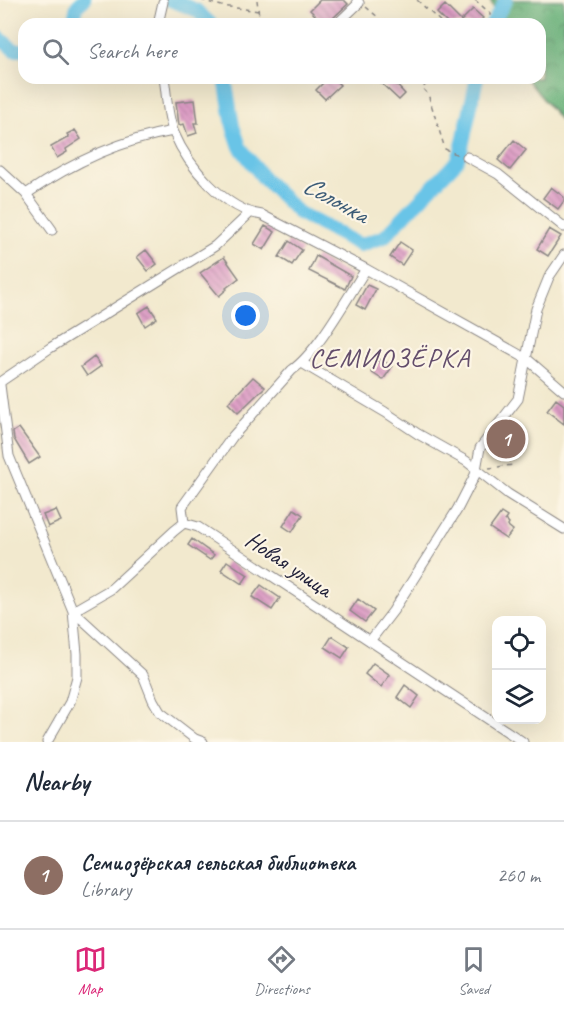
<!DOCTYPE html>
<meta charset="utf-8">
<style>
:root{--surface:#fff;--page:#f2f2f3;--text:#1f2937;--muted:#747a83;--line:#e0e1e3;--accent:#db2777}
body{margin:0;font-family:Caveat,sans-serif;background:var(--page);color:var(--text)}
.controls{position:absolute;right:18px;bottom:18px;display:grid;overflow:hidden;border-radius:12px;box-shadow:0 6px 24px #0002}
.controls button{width:54px;height:54px;display:grid;place-items:center;padding:0;border:0;border-bottom:2px solid var(--line);background:var(--surface);color:var(--text);font:30px sans-serif}
.you{position:absolute;left:246px;top:316px;width:21px;height:21px;margin:-15px;border:4px solid #fff;border-radius:50%;background:#1a73e8;box-shadow:0 0 0 9px #1a73e833}
.badge{display:grid;place-items:center;width:39px;height:39px;border-radius:50%;background:var(--accent);color:#fff;font-size:20px;font-weight:700}
.pin{position:absolute;translate:-50% -50%;border:3px solid #fff;box-shadow:0 2px 6px #0006}
.list{margin:0;padding:0;list-style:none}
h2{display:flex;justify-content:space-between;align-items:center;height:78px;margin:0;padding:0 24px;font-size:26px}
h2 small{font-size:20px;font-weight:400;color:var(--muted)}
.list li{display:grid;grid-template-columns:39px 1fr auto;gap:18px;align-items:center;box-sizing:border-box;height:108px;padding:0 24px;border-top:2px solid var(--line)}
.list b{display:block;font-size:22px;white-space:nowrap}
.list p{margin:0;font-size:20px;white-space:nowrap;color:var(--muted)}
.list em{font-size:20px;font-style:normal;color:var(--muted)}
.icon{flex:none;width:33px;height:33px;fill:none;stroke:currentColor;stroke-width:2;stroke-linecap:round;stroke-linejoin:round}
.map{position:relative;flex:none;width:564px;height:742px;overflow:hidden}
.search{position:absolute;background:var(--surface);box-shadow:0 6px 24px #0002;left:18px;right:18px;top:18px;height:66px;display:flex;align-items:center;gap:15px;box-sizing:border-box;padding:0 21px;border-radius:18px;color:var(--muted);font-size:22px}
.sheet{height:186px;background:var(--surface)}
nav{display:flex;justify-content:space-around;align-items:center;box-sizing:border-box;height:84px;border-top:2px solid var(--line);background:var(--surface);font-size:16px;color:var(--muted)}
nav a{display:grid;justify-items:center;gap:3px}
nav .on{color:var(--accent)}
.map>svg:first-child{display:block}
.forest{fill:url(#forest-crowns);stroke:#446a5a;stroke-width:1.5}
.lines{fill:none;stroke-linecap:round;stroke-linejoin:round}
.river{stroke:#69c4e7;stroke-width:14}
.building{fill:url(#building-back-hatch)}
.minor-casing{stroke:#8a8684;stroke-width:11}
.path{stroke:#8a8684;stroke-width:1.5;stroke-dasharray:4.5 4.5;stroke-linecap:butt}
.minor{stroke:#fff;stroke-width:9}
.labels{text-anchor:middle;stroke-width:4.5;stroke-linejoin:round;paint-order:stroke}
.street-label{font-size:24px;fill:#22223b;stroke:#fcf5e5}
.water-label{font-size:26px;font-style:italic;fill:#3b5b77;stroke:#fcf5e5}
.quarter-label{font-size:27px;letter-spacing:1.5px;fill:#634d6b;stroke:#fcf5e5}
</style>
<div class="map">
<svg width="564" height="742" viewBox="0 0 564 742">
<defs>
<pattern id="forest-crowns" width="20" height="18" patternUnits="userSpaceOnUse" patternTransform="scale(1.5)"><rect width="20" height="18" fill="#67b179"/><path d="M2 6a3 3 0 1 1 6 0M12 15a3 3 0 1 1 6 0" fill="none" stroke="#549064"/></pattern>
<pattern id="building-back-hatch" width="6" height="6" patternUnits="userSpaceOnUse" patternTransform="scale(1.5)"><rect width="6" height="6" fill="#dd9cc5"/><path d="M-1 5l2 2M0 0l6 6M5-1l2 2" fill="none" stroke="#b37fa1"/></pattern>
</defs>
<rect width="100%" height="100%" fill="#fcf5e5"/>
<filter id="ink" filterUnits="userSpaceOnUse"><feTurbulence type="fractalNoise" baseFrequency=".0167" numOctaves="2"/><feDisplacementMap in="SourceGraphic" scale="12" xChannelSelector="R" yChannelSelector="G"/><feConvolveMatrix kernelMatrix="1 2 1 2 8 2 1 2 1" color-interpolation-filters="sRGB"/></filter>
<filter id="wash" filterUnits="userSpaceOnUse"><feTurbulence type="fractalNoise" baseFrequency=".008" numOctaves="4" result="noise"/><feDisplacementMap in="SourceGraphic" scale="24" xChannelSelector="R" yChannelSelector="G"/><feGaussianBlur stdDeviation="1.35" result="paint"/><feColorMatrix in="noise" values="0 0 0 0 0 0 0 0 0 0 0 0 0 0 0 0 0 1.4 0 .05"/><feComposite in="paint" operator="in"/></filter>
<g filter="url(#wash)">
<rect width="100%" height="100%" fill="#f2e9ce"/>
<path class="forest" d="M490 0H564V125L526 78H540V24H501Z"/>
<g class="lines">
<path class="river" d="M170 0 196 10 211 24
M73 24 77 6 84 0
M492 24 506 0
M0 38 14 50H24
M225 78 233 126 240 147 264 179 299 213 360 245 384 237 457 161 461 151 477 78"/>
</g>
<g id="blocks">
<path class="building" d="M320 0H344L348 4 332 19 330 24H324L310 10Z
M445 5 461 21 473 9 483 18 477 24H448L437 13Z
M328 78H333L340 85 325 99 316 90Z
M386 78H390L405 94 399 100 381 83Z
M195 100 198 123H194L197 133 188 136 184 124 179 125 176 102Z
M75 130 81 139 66 149 67 152 57 158 51 147 69 137 67 134Z
M514 140 526 150 510 170 498 160Z
M551 187 564 197V201L558 209 543 198Z
M265 226 275 232 264 250 254 244Z
M549 229 561 236 548 256 537 249Z
M289 241 302 250 292 265 279 257Z
M400 242 412 250 402 265 390 257Z
M146 250 157 264 148 271 137 257Z
M316 256 351 276 345 289 309 271Z
M224 257 239 278 226 288 227 289 219 296 200 273Z
M367 285 376 289 365 310 356 305Z
M149 306 157 318 145 326 138 313Z
M94 357 101 366 87 376 81 367Z
M380 358 392 367 383 380 371 372Z
M253 377 265 387 238 413 228 403Z
M556 399 564 405V424L547 411Z
M19 428 40 457 29 464 14 439 13 432Z
M294 509 303 515 292 532 283 526Z
M56 510 61 521 48 527 43 515Z
M501 513 507 517 505 520 509 524 508 526 513 530 506 539 490 528Z
M192 539 214 555 210 560 188 545Z
M227 561 248 575 242 584 221 570Z
M261 585 280 598 272 610 252 597Z
M358 599 374 611 365 622 350 611Z
M332 636 349 647 342 658 325 647Z
M373 663 390 675 381 687 365 674Z
M405 685 419 696 411 708 397 697Z"/>
</g>
</g>
<g filter="url(#ink)">
<use href="#blocks" fill-opacity="0" stroke="#8a8684" stroke-width="1.5"/>
<g class="lines">
<g class="minor-casing">
<path id="minor" d="M158 24 163 2
M337 24 359 3 357 0
M164 78C167 95 167 117 174 133 188 166 225 210 262 215L366 269 527 359 564 391
M467 157 498 174 564 227
M0 170 26 194C70 164 120 140 173 131
M26 194 52 230
M302 363 385 412 418 434 466 461 508 494 564 529
M0 382 50 348 215 246 250 213
M0 385 9 456 73 611 77 654V677L70 702 47 742
M184 523 198 527 523 742
M184 523 174 531 111 589 73 611 143 675 153 700 160 712 195 739 203 742
M184 523 182 507 233 436 292 370C318 352 348 296 366 269
M370 641 393 611 457 510 475 475 480 448 518 399 536 309 549 277 564 255"/>
</g>
<path class="path" d="M201 0 222 6 259 11
M257 0 260 24
M417 0 443 24
M475 0 490 13V20L486 24
M366 7 379 18 381 24
M434 78 422 88 428 94 445 149 460 156
M489 468 513 465"/>
<use href="#minor" class="minor"/>
</g>
</g>
<g class="labels">
<g class="street-label">
<text transform="translate(289 564) rotate(34)" y="8">Новая улица</text>
</g>
<g class="water-label">
<text transform="translate(336 199) rotate(29)" y="9">Солонка</text>
</g>
<g class="quarter-label">
<text x="390" y="367">СЕМИОЗЁРКА</text>
</g>
</g>
</svg>
<div class="controls">
<button><svg class="icon" aria-label="locate" viewBox="0 0 24 24"><circle cx="12" cy="12" r="6"/><path d="M12 2v4M12 18v4M2 12h4M18 12h4"/></svg></button>
<button><svg class="icon" aria-label="layers" viewBox="0 0 24 24"><path d="M12 4l9 5-9 5-9-5zM3 14l9 5 9-5"/></svg></button>
</div>
<div class="you"></div>
<div class="pin badge" style="left:506px;top:439px;background:#8d6e63">1</div>
<div class="search"><svg class="icon" aria-label="search" viewBox="0 0 24 24"><circle cx="10" cy="10" r="6"/><path d="M15 15l6 6"/></svg>Search here</div>
</div>
<section class="sheet">
<h2>Nearby<small></small></h2>
<ul class="list">
<li><span class="badge" style="background:#8d6e63">1</span><div><b>Семиозёрская сельская библиотека</b><p>Library</p></div><em>260 m</em></li>
</ul>
</section>
<nav>
<a class="on"><svg class="icon" aria-label="map" viewBox="0 0 24 24"><path d="M3 6l6-2 6 2 6-2v14l-6 2-6-2-6 2zM9 4v14M15 6v14"/></svg>Map</a>
<a><svg class="icon" aria-label="directions" viewBox="0 0 24 24"><path d="M12 3l9 9-9 9-9-9zM9 14v-3h6M13 9l2 2-2 2"/></svg>Directions</a>
<a><svg class="icon" aria-label="saved" viewBox="0 0 24 24"><path d="M7 4h10v16l-5-4-5 4z"/></svg>Saved</a>
</nav>
